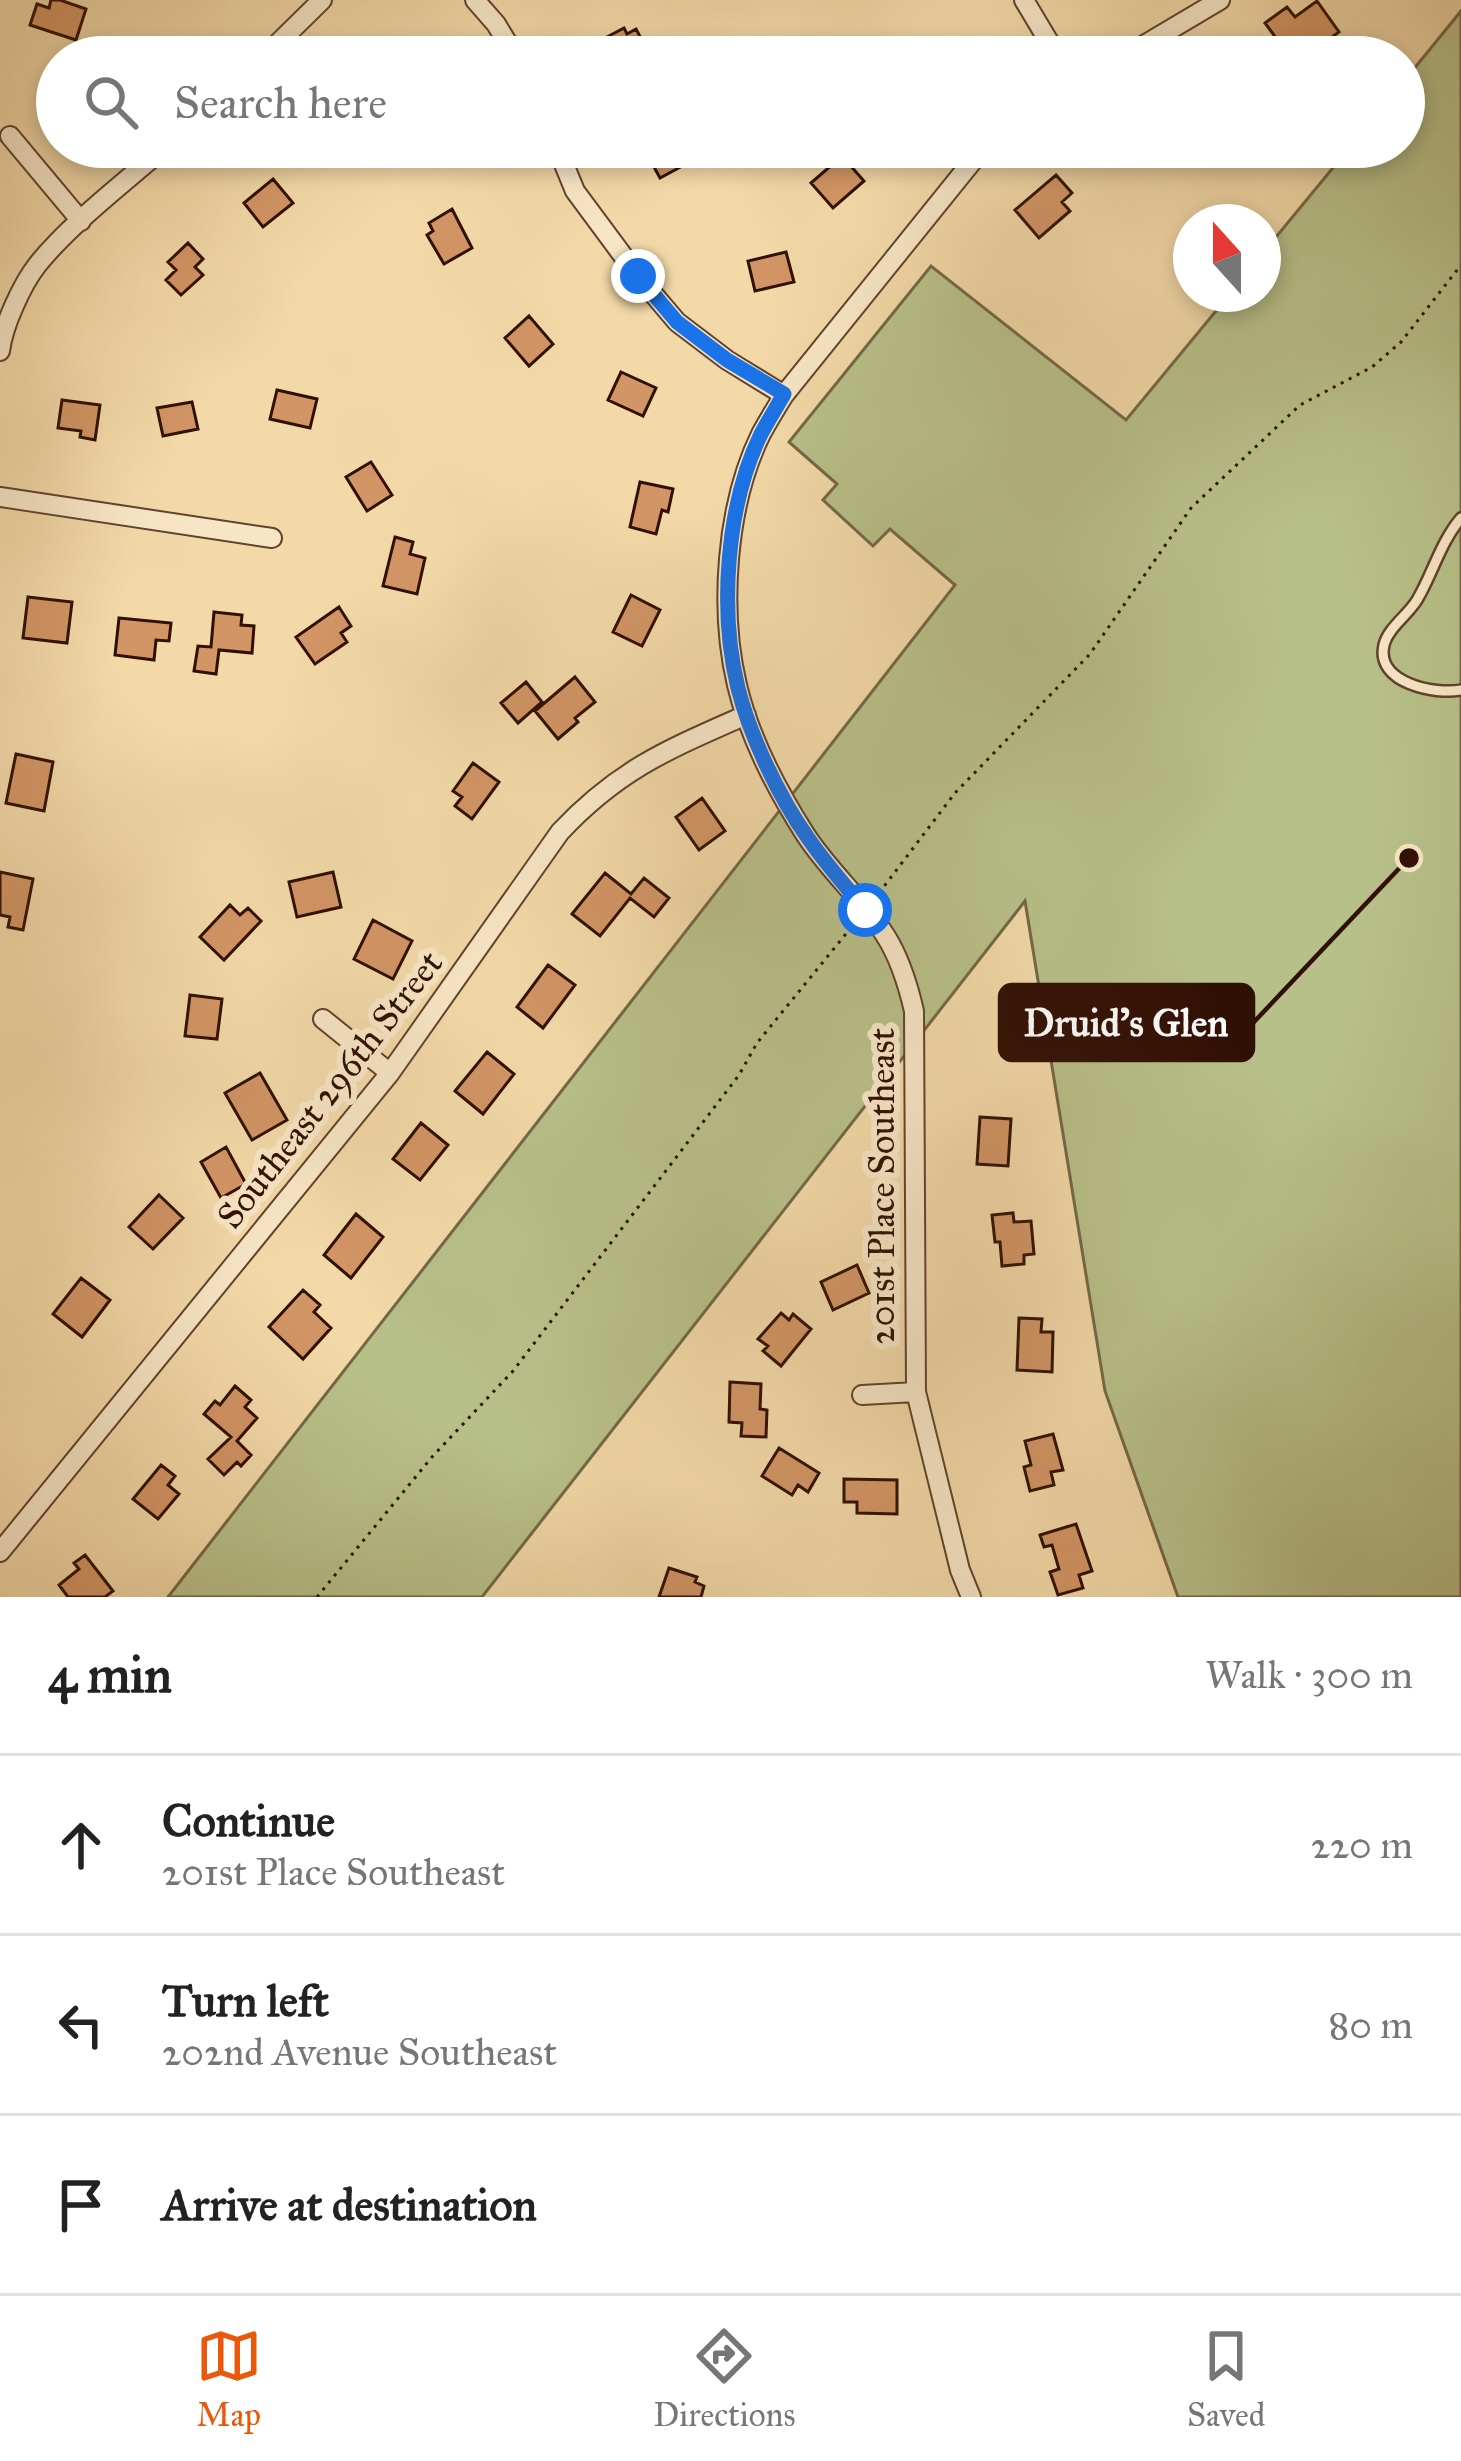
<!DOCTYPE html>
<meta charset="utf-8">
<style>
:root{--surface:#fff;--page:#f2f2f2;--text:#222;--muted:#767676;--line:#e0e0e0;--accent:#ea580c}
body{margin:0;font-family:"IM FELL Great Primer",serif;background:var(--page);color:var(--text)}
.compass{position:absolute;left:1173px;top:204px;width:108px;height:108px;border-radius:50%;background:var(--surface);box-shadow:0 6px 18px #0003;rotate:339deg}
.stop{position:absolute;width:36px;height:36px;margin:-27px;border:9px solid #1a73e8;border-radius:50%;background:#fff}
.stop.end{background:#1a73e8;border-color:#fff;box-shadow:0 3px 12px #0008}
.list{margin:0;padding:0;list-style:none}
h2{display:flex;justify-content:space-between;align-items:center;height:156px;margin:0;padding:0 48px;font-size:51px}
h2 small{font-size:39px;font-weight:400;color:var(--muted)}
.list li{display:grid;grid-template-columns:78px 1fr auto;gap:36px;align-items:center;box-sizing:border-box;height:180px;padding:0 48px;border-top:3px solid var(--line)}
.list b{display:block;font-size:45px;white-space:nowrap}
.list p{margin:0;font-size:39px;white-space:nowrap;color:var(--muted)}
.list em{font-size:39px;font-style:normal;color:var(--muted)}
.icon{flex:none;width:66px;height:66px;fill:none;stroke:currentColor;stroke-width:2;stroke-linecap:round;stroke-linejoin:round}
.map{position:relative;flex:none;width:1461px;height:1597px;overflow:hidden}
.search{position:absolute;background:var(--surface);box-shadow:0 6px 18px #0003;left:36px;right:36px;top:36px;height:132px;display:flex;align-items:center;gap:30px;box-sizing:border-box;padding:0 42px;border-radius:66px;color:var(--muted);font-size:45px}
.sheet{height:696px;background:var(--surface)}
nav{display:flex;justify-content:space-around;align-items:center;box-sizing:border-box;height:168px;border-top:3px solid var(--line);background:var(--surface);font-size:33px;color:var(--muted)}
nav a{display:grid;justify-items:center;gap:6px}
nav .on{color:var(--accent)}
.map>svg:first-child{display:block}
.green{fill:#b8c089;stroke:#746846;stroke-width:3}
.building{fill:#d29565;stroke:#311004;stroke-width:3}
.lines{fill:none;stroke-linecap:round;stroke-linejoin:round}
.lane-casing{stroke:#62422d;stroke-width:14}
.street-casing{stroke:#62422d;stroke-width:22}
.path{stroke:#311004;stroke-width:3;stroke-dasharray:3 6;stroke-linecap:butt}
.lane{stroke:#f7e6c6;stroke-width:9}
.street{stroke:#f7e6c6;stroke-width:18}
.route{stroke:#1a73e8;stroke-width:15}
.labels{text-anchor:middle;stroke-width:12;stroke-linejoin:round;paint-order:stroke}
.street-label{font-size:36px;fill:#311004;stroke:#f7e6c6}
.leader{fill:none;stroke:#311004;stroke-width:4.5}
.callout-dot{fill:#311004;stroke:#f7e6c6;stroke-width:4.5}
.callout{fill:#311004;stroke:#311004;stroke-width:4.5}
.callout-label{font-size:39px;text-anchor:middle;font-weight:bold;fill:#fff}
</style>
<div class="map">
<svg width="1461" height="1597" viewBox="0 0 1461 1597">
<rect width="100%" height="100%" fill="#f3d9a8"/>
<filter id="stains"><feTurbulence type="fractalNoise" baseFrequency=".00167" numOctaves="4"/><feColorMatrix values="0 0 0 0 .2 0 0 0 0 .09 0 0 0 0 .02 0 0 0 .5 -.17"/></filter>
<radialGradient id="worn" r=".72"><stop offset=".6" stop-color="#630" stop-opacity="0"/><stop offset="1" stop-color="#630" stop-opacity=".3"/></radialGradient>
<path class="green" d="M1461 11V1597H1178L1105 1391 1025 901 482 1597H168L955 585 890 529 873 546 823 500 837 484 789 442 931 266 1126 420 1230 294H1263V253L1350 147H1404V81Z"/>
<path class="building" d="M51 0H60L86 9 76 40 30 25 37 4 49 8Z
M1317 1 1339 32 1305 57H1290L1265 23 1287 7 1295 17Z
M624 28 627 34 636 29 651 57H616L605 38Z
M643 147H676L686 164 660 178Z
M842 156 864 181 833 208 811 183Z
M1056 175 1072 193 1062 202 1070 211 1039 238 1015 210Z
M273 179 293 203 263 227 244 203Z
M452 209 472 248 444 264 427 235 433 231 429 223Z
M188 243 203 259 195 267 203 275 181 295 166 280 176 270 168 262Z
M786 252 794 282 755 291 748 261Z
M529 316 553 344 529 366 505 338Z
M621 372 656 388 643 416 608 400Z
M277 390 317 399 310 428 270 419Z
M62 400 100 405 95 440 80 437 81 431 58 428Z
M192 402 198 429 163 436 157 408Z
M371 462 392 495 367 511 346 477Z
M640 482 673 489 668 512 662 510 656 534 630 527Z
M395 537 413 542 410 554 425 558 417 594 383 586Z
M631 595 660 610 642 646 613 632Z
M28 597 72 602 67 643 23 638Z
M339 607 351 626 341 633 347 642 315 664 296 637Z
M214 612 242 615 241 625 254 626 252 653 219 650 216 674 194 671 198 646 211 647Z
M119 618 171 623 169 641 156 640 154 660 115 655Z
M575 677 595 702 575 718 578 722 558 739 535 711Z
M526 682 542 702 518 723 501 703Z
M16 754 53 762 44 811 6 803Z
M473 763 499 782 472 819 455 806 462 797 453 791Z
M702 798 725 831 699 850 676 817Z
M0 872 33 879 23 930 8 927 10 917 0 915Z
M333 872 341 907 297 917 289 882Z
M605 873 631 894 644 878 669 898 654 917 630 898 600 936 572 914Z
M230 905 240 915 248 908 261 921 224 960 200 937Z
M373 920 412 941 393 979 354 959Z
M548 965 575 985 543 1028 517 1007Z
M190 995 222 999 217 1039 185 1036Z
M487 1052 514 1074 483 1114 455 1091Z
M260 1073 287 1120 252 1140 225 1093Z
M980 1117 1011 1119 1008 1166 977 1164Z
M421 1123 448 1145 420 1180 393 1159Z
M226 1147 246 1184 221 1198 201 1162Z
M159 1195 183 1218 153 1249 129 1227Z
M1013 1213 1014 1222 1031 1221 1034 1254 1024 1255V1264L1002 1266 1000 1242H995L992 1215Z
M356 1214 383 1237 351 1278 324 1255Z
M857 1265 869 1293 833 1310 821 1282Z
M81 1278 110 1300 82 1337 53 1314Z
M303 1290 320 1305 314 1312 331 1328 303 1359 269 1327Z
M781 1313 789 1320 793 1314 811 1329 781 1366 763 1351 768 1346 758 1339Z
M1019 1318 1042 1319 1041 1332H1053L1052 1372 1017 1370Z
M730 1382 761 1384 760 1409 767 1410 766 1437 741 1436 742 1423 729 1422Z
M235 1386 251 1400 245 1407 257 1418 237 1441 251 1455 241 1466 237 1462 224 1475 208 1459 231 1437 204 1414 215 1401 220 1405Z
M1053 1434 1063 1470 1051 1472 1054 1485 1030 1491 1024 1467 1031 1465 1025 1441Z
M779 1448 819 1473 808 1492 798 1485 792 1495 762 1476Z
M161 1465 175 1476 168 1485 179 1494 158 1519 133 1499Z
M844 1479 897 1480V1514L857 1513V1502H844Z
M1076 1524 1092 1571 1079 1575 1083 1588 1058 1595 1050 1572 1059 1569 1052 1545 1044 1547 1040 1535Z
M85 1555 113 1591 105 1597H68L59 1585 79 1569 74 1563Z
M669 1568 697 1577 695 1582 704 1586 701 1597H659Z"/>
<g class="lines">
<g class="lane-casing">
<path id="lane" d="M1461 518C1440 543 1433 573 1417 600 1408 615 1388 628 1384 645 1375 683 1435 695 1461 690"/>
</g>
<g class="street-casing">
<path id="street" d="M475 0 496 24 516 57
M1024 0 1058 57
M264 57 322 0
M1124 57 1220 0
M10 136 81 221
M557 147 575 191 638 276 677 322 727 360 784 395
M0 351C3 326 22 284 38 264 70 224 125 182 165 147
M0 497 272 538
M323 1019 390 1073
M862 1395 916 1392
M0 1552 390 1073 560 832C619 769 669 749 746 715
M971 1597 960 1570 916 1392 914 1011C908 985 900 958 885 935 862 899 828 870 805 834 777 790 749 736 737 685 719 609 726 505 761 434 768 421 776 408 784 395L975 158 988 147"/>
</g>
<path class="path" d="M879 893 955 793 1090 654 1191 508 1300 405 1372 367 1401 342 1461 265
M317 1597 432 1457 513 1371 739 1075 757 1043 854 924"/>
<use href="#lane" class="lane"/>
<use href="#street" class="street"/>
</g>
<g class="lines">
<path class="route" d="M638 276 677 322 727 360 784 394C776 408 768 421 761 434 726 506 719 611 738 688 750 736 779 797 808 838 825 863 846 886 865 910"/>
</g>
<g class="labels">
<g class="street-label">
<text transform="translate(329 1089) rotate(-52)" y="13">Southeast 296th Street</text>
<text transform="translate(881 1186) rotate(-90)" y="13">201st Place Southeast</text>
</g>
</g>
<path class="leader" d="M1409 858L1253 1023"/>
<circle class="callout-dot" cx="1409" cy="858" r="12"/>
<rect class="callout" x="1000" y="985" width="253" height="75" rx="12"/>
<g class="callout-label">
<text x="1126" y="1036">Druid's Glen</text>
</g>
<rect width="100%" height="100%" filter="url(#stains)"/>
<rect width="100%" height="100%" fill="url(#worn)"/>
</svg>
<svg class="compass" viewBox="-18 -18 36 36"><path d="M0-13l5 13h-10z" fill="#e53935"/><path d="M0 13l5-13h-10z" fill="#767676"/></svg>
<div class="stop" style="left:865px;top:910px"></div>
<div class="stop end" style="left:638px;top:276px"></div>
<div class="search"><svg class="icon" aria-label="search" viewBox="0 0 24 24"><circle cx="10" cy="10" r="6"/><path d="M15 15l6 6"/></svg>Search here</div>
</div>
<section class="sheet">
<h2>4 min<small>Walk · 300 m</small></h2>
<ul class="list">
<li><svg class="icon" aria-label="ahead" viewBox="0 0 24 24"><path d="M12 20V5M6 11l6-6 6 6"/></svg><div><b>Continue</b><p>201st Place Southeast</p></div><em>220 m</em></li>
<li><svg class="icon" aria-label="left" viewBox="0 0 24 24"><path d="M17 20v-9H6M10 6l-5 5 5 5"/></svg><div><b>Turn left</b><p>202nd Avenue Southeast</p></div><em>80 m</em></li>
<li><svg class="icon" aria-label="arrive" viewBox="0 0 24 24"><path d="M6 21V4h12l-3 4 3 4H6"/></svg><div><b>Arrive at destination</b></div></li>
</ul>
</section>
<nav>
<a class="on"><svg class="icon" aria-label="map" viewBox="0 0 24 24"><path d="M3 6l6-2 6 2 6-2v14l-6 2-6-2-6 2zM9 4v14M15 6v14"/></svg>Map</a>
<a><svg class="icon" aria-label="directions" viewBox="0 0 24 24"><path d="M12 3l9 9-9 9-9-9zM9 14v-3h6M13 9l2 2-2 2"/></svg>Directions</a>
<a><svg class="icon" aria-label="saved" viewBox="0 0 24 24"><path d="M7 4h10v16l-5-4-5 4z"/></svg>Saved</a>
</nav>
